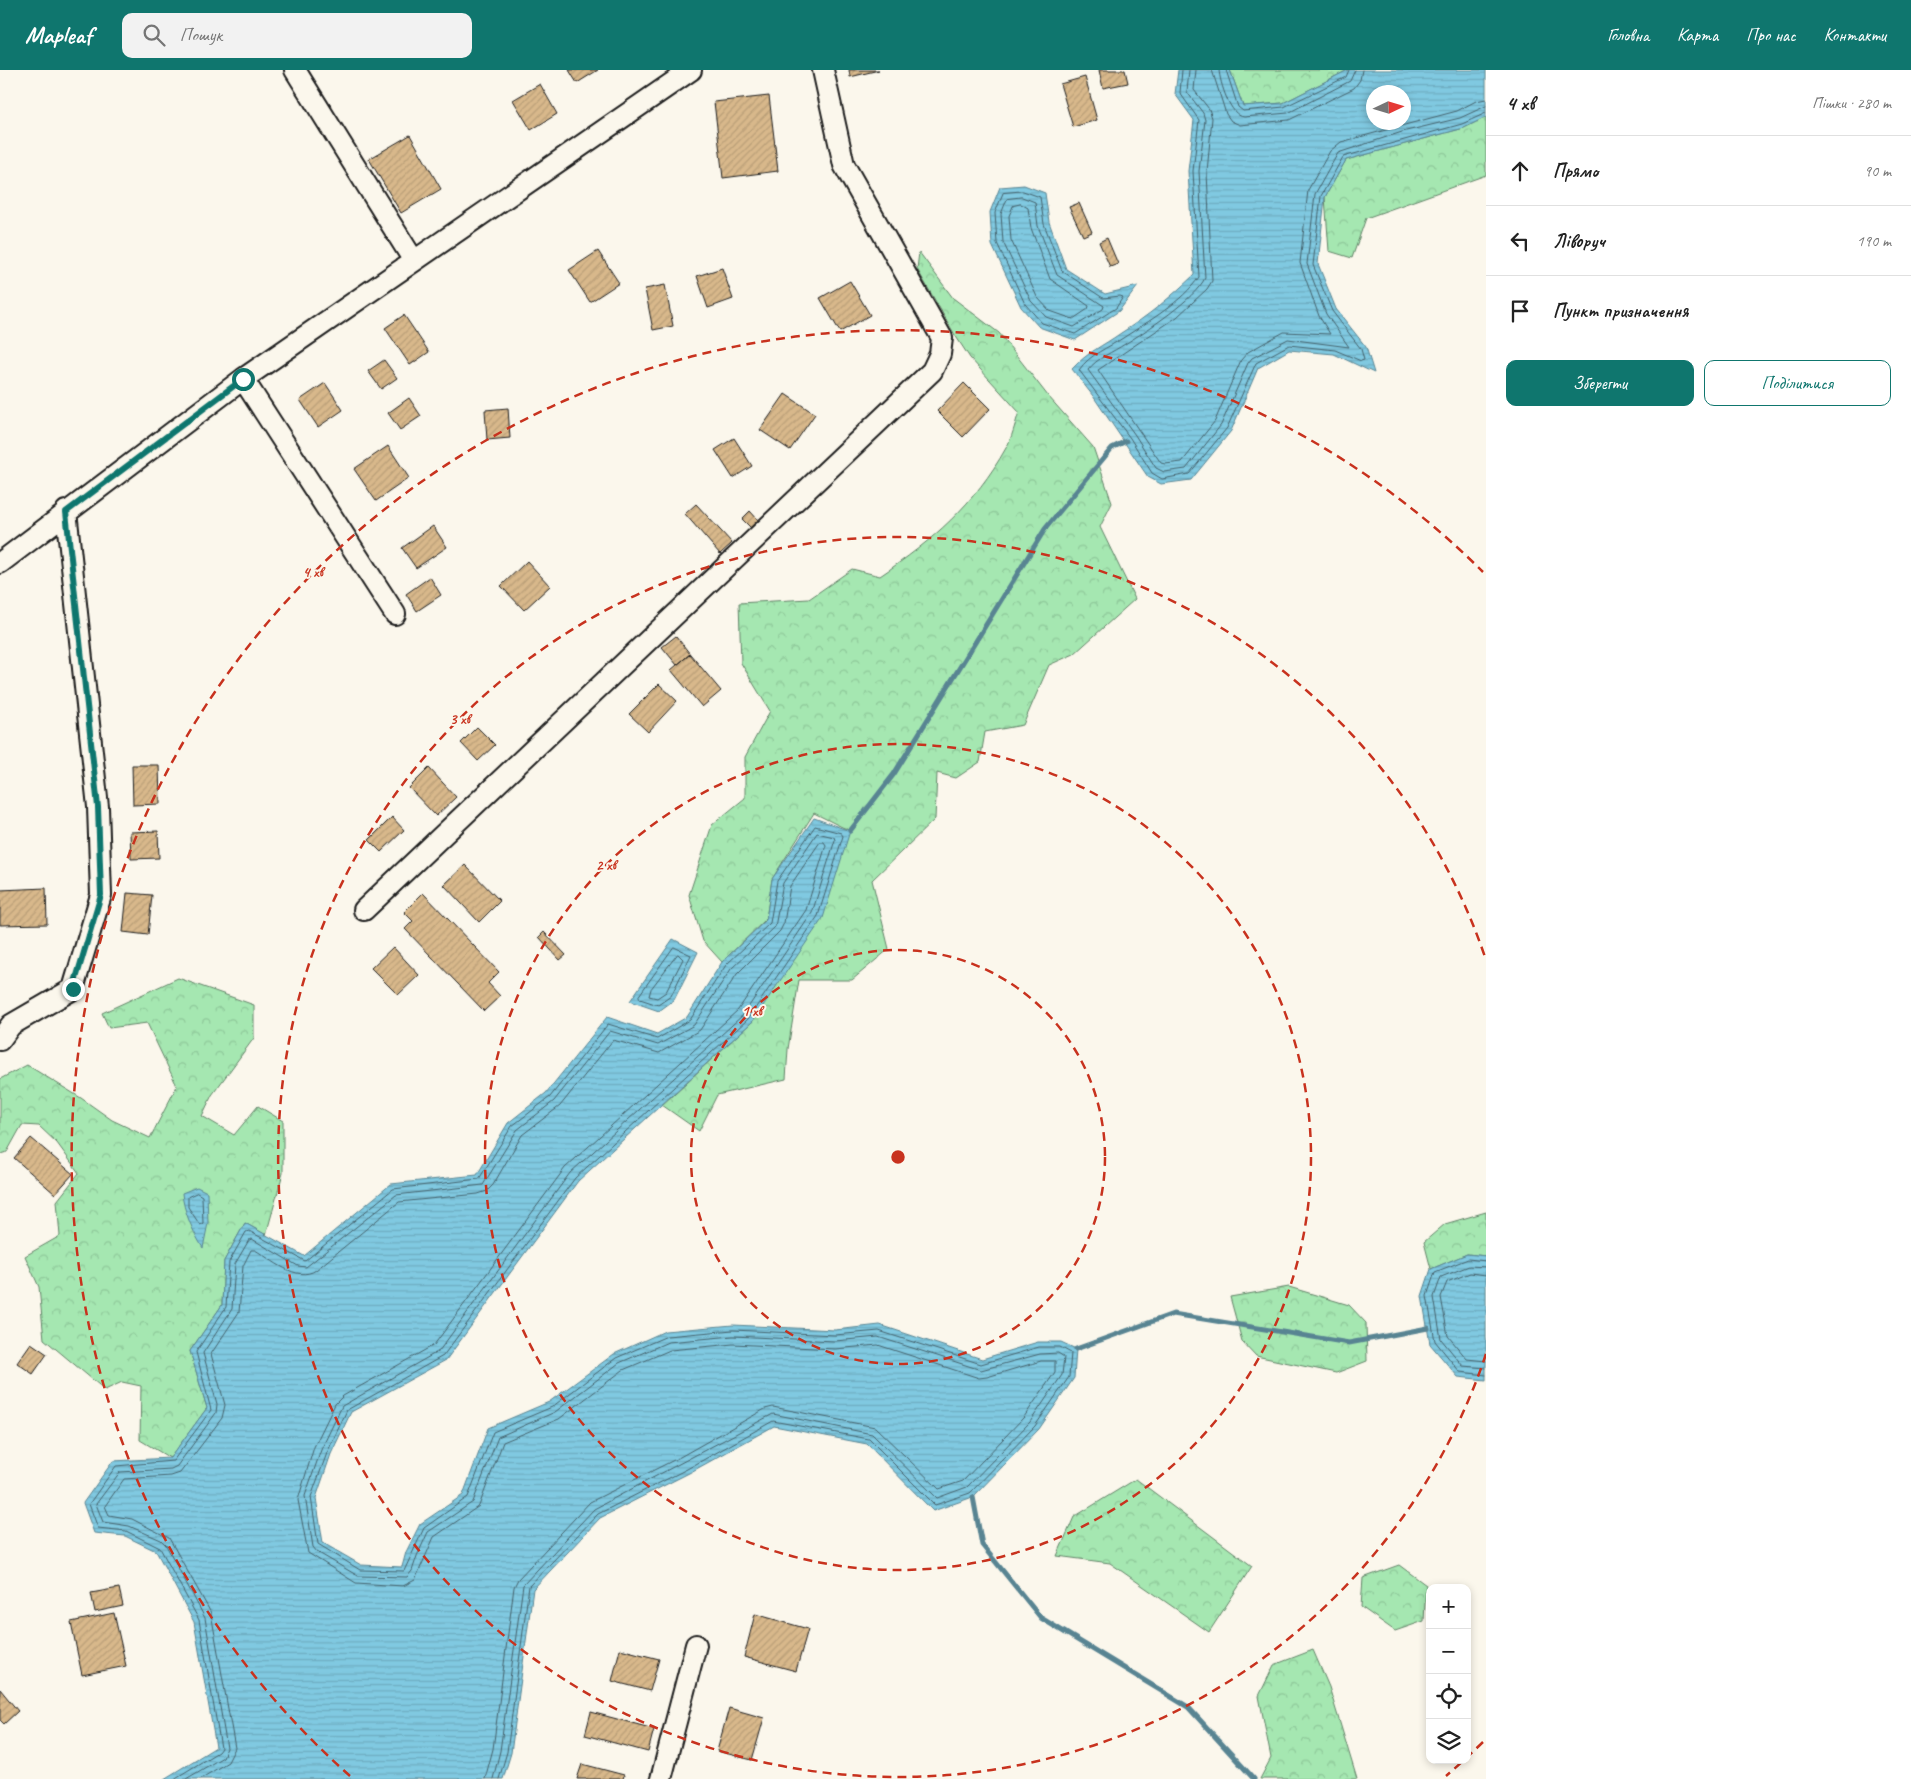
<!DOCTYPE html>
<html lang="uk">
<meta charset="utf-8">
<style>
:root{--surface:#fff;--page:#f2f2f2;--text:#222;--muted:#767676;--line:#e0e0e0;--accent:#0f766e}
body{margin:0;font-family:Caveat,sans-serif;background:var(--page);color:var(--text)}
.controls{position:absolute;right:15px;bottom:15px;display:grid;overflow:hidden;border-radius:10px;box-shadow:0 2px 8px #0003}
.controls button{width:45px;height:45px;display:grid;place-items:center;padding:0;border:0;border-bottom:1px solid var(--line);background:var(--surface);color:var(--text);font:25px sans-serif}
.compass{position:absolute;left:1366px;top:15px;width:45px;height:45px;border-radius:50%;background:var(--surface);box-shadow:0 2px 8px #0003;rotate:86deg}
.stop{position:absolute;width:15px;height:15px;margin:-11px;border:4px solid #0f766e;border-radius:50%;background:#fff}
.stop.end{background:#0f766e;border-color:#fff;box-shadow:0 1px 5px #0008}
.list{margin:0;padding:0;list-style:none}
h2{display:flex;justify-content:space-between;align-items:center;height:65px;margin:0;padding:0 20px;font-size:21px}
h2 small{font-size:16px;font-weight:400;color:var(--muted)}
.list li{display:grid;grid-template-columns:32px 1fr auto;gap:15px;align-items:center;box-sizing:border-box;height:70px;padding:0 20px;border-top:1px solid var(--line)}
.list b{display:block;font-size:19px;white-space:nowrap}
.list em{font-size:16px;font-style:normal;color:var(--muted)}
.actions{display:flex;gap:10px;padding:15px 20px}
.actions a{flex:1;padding:11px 0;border:1px solid var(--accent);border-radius:10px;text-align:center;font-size:18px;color:var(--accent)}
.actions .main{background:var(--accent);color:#fff}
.icon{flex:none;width:28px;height:28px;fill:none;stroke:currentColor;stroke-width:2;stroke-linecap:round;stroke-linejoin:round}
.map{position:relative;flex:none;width:1486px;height:1709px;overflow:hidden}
header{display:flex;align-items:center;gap:30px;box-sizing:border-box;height:70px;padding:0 25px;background:var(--accent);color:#fff}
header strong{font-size:24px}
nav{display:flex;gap:28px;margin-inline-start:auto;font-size:18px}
.search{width:350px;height:45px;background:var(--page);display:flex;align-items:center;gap:12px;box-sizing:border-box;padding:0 18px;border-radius:10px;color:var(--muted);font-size:19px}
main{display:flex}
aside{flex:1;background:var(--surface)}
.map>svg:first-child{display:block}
.forest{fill:url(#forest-crowns);stroke:#608266}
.water{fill:url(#water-rules);stroke:#588492;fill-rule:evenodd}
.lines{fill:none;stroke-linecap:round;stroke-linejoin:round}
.shore{stroke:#44616b;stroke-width:1}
.stream{stroke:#588492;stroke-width:5}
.building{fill:url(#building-hatch);stroke:#1c1c1c}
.minor-casing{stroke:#1c1c1c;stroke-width:24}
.minor{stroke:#fbf7ec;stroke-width:20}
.route{stroke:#0f766e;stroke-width:6}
.ring{fill:none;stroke:#c8321e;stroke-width:2.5;stroke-dasharray:9 6}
.centre{fill:#c8321e;stroke:#fbf7ec;stroke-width:2.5}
.ring-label{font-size:15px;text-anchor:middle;font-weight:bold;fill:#c8321e;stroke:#fbf7ec;stroke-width:4;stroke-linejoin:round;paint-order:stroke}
</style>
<header>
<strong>Mapleaf</strong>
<div class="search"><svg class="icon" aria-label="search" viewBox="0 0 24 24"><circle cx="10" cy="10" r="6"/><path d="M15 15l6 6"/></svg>Пошук</div>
<nav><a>Головна</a><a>Карта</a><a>Про нас</a><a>Контакти</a></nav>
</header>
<main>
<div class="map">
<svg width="1486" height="1709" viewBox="0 0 1486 1709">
<defs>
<pattern id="forest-crowns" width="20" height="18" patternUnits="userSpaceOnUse" patternTransform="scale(1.25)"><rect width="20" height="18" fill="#a5e7b1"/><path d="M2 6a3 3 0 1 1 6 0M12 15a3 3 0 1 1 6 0" fill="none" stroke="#8dc698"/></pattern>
<pattern id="water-rules" width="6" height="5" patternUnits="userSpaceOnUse" patternTransform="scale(1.25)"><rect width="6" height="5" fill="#80c9e1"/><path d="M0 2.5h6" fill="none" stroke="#6eacc0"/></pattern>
<pattern id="building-hatch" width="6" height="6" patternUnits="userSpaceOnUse" patternTransform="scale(1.25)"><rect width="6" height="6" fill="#d8b88b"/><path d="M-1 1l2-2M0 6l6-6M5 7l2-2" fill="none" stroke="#b99e77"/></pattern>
</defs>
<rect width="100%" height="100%" fill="#fbf7ec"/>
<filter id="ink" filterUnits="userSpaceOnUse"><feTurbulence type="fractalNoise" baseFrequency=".02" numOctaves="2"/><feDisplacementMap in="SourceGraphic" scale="10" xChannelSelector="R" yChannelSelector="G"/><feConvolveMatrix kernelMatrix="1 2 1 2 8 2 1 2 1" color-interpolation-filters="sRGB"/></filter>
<g filter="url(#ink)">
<path class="forest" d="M1230 0H1348L1283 33 1243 36Z
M1486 47V105L1366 148 1352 188 1329 181 1325 127 1346 90 1464 58Z
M919 182 953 228 999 263 1048 326 1093 377 1112 433 1100 457 1135 529 1074 584 1049 595 1023 655 985 662 980 692 956 708 937 703 935 749 872 810 889 879 852 910H799L788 979 786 1009 717 1025 699 1061 662 1035 752 952 850 761 814 743 772 809 766 849 722 892 703 871 689 825 712 755 745 728V687L770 641 741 593 739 533 809 529 852 499 880 506C932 471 975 434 1006 378 1012 368 1015 354 1019 342L970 288 955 265 917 199Z
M178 908 254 935V968L212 1025 202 1046 234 1065 258 1036 283 1051V1103L266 1165 245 1153 224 1191 222 1235 190 1281 207 1338 170 1388 140 1370 141 1316 122 1312 105 1320 44 1269 39 1217 25 1186 60 1166 57 1131 79 1103 57 1073 39 1056 22 1055 7 1082 0 1084V1009L27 995 81 1028 112 1050 150 1068 177 1016 147 953 109 958 102 943Z
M1486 1142V1186L1467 1184 1431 1199 1424 1172 1445 1154Z
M1289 1217 1349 1235 1366 1253 1367 1291 1336 1303 1256 1286 1242 1271 1230 1227Z
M1136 1409 1252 1496 1209 1562 1110 1493 1057 1486 1074 1447Z
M1399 1495 1426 1515 1424 1551 1395 1561 1361 1537 1363 1508Z
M1313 1580 1329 1617 1357 1709H1260L1271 1688 1259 1626 1274 1595Z"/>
<path class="water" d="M1178 0H1230L1243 36 1283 33 1348 0H1486V47L1464 58 1346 90 1325 127 1318 194 1336 239 1366 277 1374 303 1334 284 1289 280 1258 298 1231 361 1191 410 1161 414 1148 407 1093 326 1072 299C1089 281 1101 277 1121 263 1148 246 1171 227 1194 205L1188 101 1194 50 1175 24ZM1374 22H1404V52H1374Z
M1024 115 1045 123 1049 152 1066 199 1105 224 1138 216 1119 241 1075 270 1039 257 1021 237 992 175 990 142 1000 117Z
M814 748 850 761 823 848 752 952 578 1111 446 1290 351 1342 331 1384 316 1428 323 1473 361 1495 402 1497 406 1482 420 1454 463 1425 488 1358 549 1332 614 1284 665 1261 733 1255 835 1260 880 1255 982 1289 1038 1272H1061L1076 1279 1074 1308 1039 1359 973 1427 933 1441 867 1374 774 1356 689 1403 600 1448 533 1519 511 1683 503 1709H164L216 1677 194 1552 156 1481 125 1466 94 1463 83 1433 113 1391 170 1388 207 1338 190 1281 222 1235 224 1191 245 1153 304 1186 391 1114 477 1105 508 1053 546 1023 607 947 657 964 687 947 722 892 766 850 772 809Z
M673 869 698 882 674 930 659 941 630 931Z
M197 1117 207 1122 208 1153 203 1178C194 1164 183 1140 182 1123Z
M1467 1184 1486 1186V1310L1458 1307 1430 1274 1422 1226 1431 1199Z"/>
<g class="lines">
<path class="shore" d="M1182 0 1180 23 1199 50 1193 101 1199 207C1182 232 1149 251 1123 268 1108 278 1090 284 1079 300L1130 368 1152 403 1162 409 1189 404 1227 358 1256 293 1289 275 1335 280 1361 291 1364 290 1361 279 1332 241 1313 195 1321 126 1343 87 1462 54 1486 43
M1189 0 1187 22 1203 43 1205 50 1199 101 1205 208C1195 229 1146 261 1125 274 1113 282 1097 288 1088 300L1135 365 1156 398 1164 402 1186 399 1221 355 1248 293 1252 288 1288 269 1349 277 1326 244 1307 194 1315 124 1338 83 1402 62 1460 48 1486 36
M1196 0 1194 20 1209 39 1212 48 1207 102 1212 211 1207 219 1177 247 1098 300 1161 393 1165 394 1182 392 1215 351 1241 290 1248 282 1284 262 1330 264 1319 246 1300 193 1308 120 1330 81 1341 72 1457 41 1476 31 1486 29
M1212 0 1226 44 1231 51 1240 55 1289 50 1354 18 1360 10 1362 0
M1219 0C1220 13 1230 46 1244 47L1288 43 1350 11 1355 0
M1226 0 1238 37 1243 41 1284 37 1346 7 1349 0
M1023 121 1040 127 1044 154 1062 201 1103 228 1120 226 1123 227 1116 238 1075 264 1042 253 1025 234 997 173 995 143 1003 123Z
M1022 127 1035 132 1038 156 1057 205 1104 236 1103 239 1074 257 1046 247 1031 231 1003 172 1001 144 1007 129Z
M1021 134 1028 138 1031 158 1050 209 1089 236 1088 239 1073 249 1050 241 1037 227 1011 170 1009 146 1013 136Z
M674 877 691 885 671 926 658 935 640 929 639 926Z
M678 884 683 889 666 922 657 928 649 926 651 919Z
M197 1123 202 1126 203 1153 200 1155 188 1137V1127Z
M1486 1191 1468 1189 1435 1202 1427 1226 1435 1271 1460 1302 1486 1305
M1486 1197 1469 1196 1441 1207 1434 1227 1441 1269 1463 1296 1486 1298
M1486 1205 1470 1203 1447 1212 1441 1227 1448 1266 1467 1289 1486 1291
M174 1709 218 1682 221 1678 199 1550 160 1478 126 1461 98 1458 89 1434 116 1396 173 1391 211 1340 196 1282 226 1237 229 1192 246 1162 249 1161 305 1191 393 1119 479 1109 512 1056 550 1027 608 954 657 969 690 950 726 895 770 853 777 811 815 756 841 763 843 766 818 846 748 949 575 1108 443 1286 347 1340 327 1383 311 1427 318 1474 360 1500 404 1501 424 1458 468 1427 493 1362 552 1337 616 1288 667 1266 733 1260 835 1265 879 1261 981 1294 1039 1277H1060L1071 1283 1069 1307 1035 1356 970 1423 935 1435 869 1369 773 1351 687 1399 598 1444 529 1516 507 1682 499 1709
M186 1709 223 1687 227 1678 205 1548 166 1475 161 1470 129 1456 103 1452 96 1434 120 1402 171 1399 177 1396 216 1343 217 1334 203 1283 232 1239 235 1194 249 1170 252 1169 298 1196 306 1197 396 1125 483 1115 517 1060 554 1031 610 961 658 975 694 955 731 899 775 857 783 813 817 763 834 767 835 770 812 843 743 945 570 1103 439 1281 342 1336 321 1380 305 1426 313 1477 317 1482 358 1506 407 1507 412 1501 417 1486 428 1462 473 1432 498 1367 555 1342 619 1293 668 1272 733 1266 835 1271 878 1267 981 1300 1040 1284 1058 1283 1064 1287 1062 1305 1030 1352 967 1417 937 1428 872 1364 773 1344 594 1439 523 1515 500 1681 493 1709
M200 1709 228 1692 235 1678 211 1543 169 1468 132 1449 109 1445 105 1436 124 1409 171 1406 180 1403 222 1348 225 1335 211 1284 239 1242 243 1196 251 1180H255C271 1189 297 1213 316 1200L399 1132 478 1124 487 1121 493 1115 522 1065 560 1036 613 970 659 983 700 960 737 904 780 861 784 853 790 816 820 772H824L826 775 806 840 738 940 565 1098 434 1275 343 1326 335 1334 314 1377 298 1430 308 1483 356 1513 403 1516 415 1510 434 1467 479 1436 503 1372 559 1349 623 1300 670 1280 733 1274 835 1279 878 1275 979 1308 987 1307 1041 1291H1055V1302L1024 1347 963 1411 939 1419 875 1357 773 1337 765 1339 680 1387 590 1432 518 1509 514 1517 493 1679 485 1709"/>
<path class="stream" d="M850 761 894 704 1045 459 1112 378 1126 371
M1076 1279 1173 1244 1349 1273 1428 1258
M973 1427 982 1475 1041 1548 1188 1637 1254 1709"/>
</g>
<path class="building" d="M569 0H598L577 13Z
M849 0H879L850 7Z
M1099 0H1125L1128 13 1103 18Z
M1085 7 1097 50 1073 57 1060 14Z
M540 14 557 44 531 60 513 30Z
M769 26 778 101 723 108 714 32Z
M410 65 441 119 401 143 369 89Z
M1079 133 1092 162 1083 166 1069 137Z
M1107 168 1118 194 1110 197 1099 172Z
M598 181 619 213 590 232 569 200Z
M722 198 733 229 708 238 697 206Z
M850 211 870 245 840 262 820 228Z
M665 215 673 256 653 260 645 219Z
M404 245 429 282 410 295 385 258Z
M384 290 397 308 381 319 368 301Z
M325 313 343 340 318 357 300 330Z
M964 313 990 339 963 367 937 341Z
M785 324 815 344 790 380 760 360Z
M409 328 421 346 400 360 388 343Z
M508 338 510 368 487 370 485 340Z
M734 368 752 396 733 408 715 380Z
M388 376 409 408 376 431 354 399Z
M696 434 732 473 720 484 685 444Z
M750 441 759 451 751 458 742 449Z
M433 456 447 477 416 498 402 478Z
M527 491 550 516 524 540 501 516Z
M430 507 441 525 417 541 406 524Z
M676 566 690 584 677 595 662 577Z
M690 584 721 621 702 637 671 600Z
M659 614 677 631 648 662 629 644Z
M477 657 495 675 478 691 461 673Z
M132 695H159L160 734 133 735Z
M429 698 456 727 436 746 409 718Z
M392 747 404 760 381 782 369 770Z
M158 761 159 788 131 789 130 762Z
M465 795 500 831 479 852 444 815Z
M46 818 47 854 0 855V820Z
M127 823 152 825 148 865 123 862Z
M423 823 499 902 488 913 500 926 484 941 405 859 413 851 404 842Z
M544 862 566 885 560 890 539 867Z
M393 877 419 905 398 925 371 898Z
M31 1068 73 1104 55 1124 14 1088Z
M31 1273 47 1284 33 1304 17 1293Z
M119 1518 123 1536 95 1542 91 1523Z
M114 1543 126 1596 82 1605 71 1552Z
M755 1544 808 1559 796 1601 744 1587Z
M620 1579 659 1589 650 1621 612 1611Z
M0 1619 18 1641 4 1654 0 1650Z
M729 1638 764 1648 752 1690 717 1681Z
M591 1642 654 1659 648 1682 585 1665Z
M582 1694 624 1705 623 1709H577Z"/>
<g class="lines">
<g class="minor-casing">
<path id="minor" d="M295 0 414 191
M243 309 395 544
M0 493 243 309 691 0
M364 840 932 301 940 284 942 268 844 95 823 0
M0 970 11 955 73 919 101 825 98 737 66 441
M661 1709 696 1575"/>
</g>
<use href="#minor" class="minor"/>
</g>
</g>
<g class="lines" filter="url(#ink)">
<path class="route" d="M73 919 101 825 98 737 66 442 243 309"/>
</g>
<g class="ring">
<circle cx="898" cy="1087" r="207"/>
<circle cx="898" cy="1087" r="413"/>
<path d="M1486 1284A620 620 0 1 1 1486 890"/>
<path d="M1483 1672A827 827 0 0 1 1446 1706M350 1706A827 827 0 1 1 1483 502"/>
</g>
<circle cx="898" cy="1087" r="8" class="centre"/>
<g class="ring-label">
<text x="313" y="507">4 хв</text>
<text x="460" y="654">3 хв</text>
<text x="606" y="800">2 хв</text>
<text x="752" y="946">1 хв</text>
</g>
</svg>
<div class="controls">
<button>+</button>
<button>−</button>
<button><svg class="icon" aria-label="locate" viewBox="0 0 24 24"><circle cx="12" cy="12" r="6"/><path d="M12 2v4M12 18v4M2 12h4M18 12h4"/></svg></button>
<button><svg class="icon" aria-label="layers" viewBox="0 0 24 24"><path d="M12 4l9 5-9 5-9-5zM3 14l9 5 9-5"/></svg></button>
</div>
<svg class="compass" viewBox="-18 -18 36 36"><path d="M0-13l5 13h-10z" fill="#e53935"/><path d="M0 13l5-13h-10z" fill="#767676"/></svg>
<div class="stop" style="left:243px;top:309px"></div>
<div class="stop end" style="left:73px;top:919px"></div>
</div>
<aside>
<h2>4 хв<small>Пішки · 280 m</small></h2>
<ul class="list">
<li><svg class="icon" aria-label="ahead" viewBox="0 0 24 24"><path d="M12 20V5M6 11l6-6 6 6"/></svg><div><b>Прямо</b></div><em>90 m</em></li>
<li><svg class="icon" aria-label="left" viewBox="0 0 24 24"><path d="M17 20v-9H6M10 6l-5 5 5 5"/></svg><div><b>Ліворуч</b></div><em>190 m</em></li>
<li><svg class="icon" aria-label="arrive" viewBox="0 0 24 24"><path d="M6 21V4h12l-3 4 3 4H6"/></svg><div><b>Пункт призначення</b></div></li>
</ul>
<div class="actions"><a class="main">Зберегти</a><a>Поділитися</a></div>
</aside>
</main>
